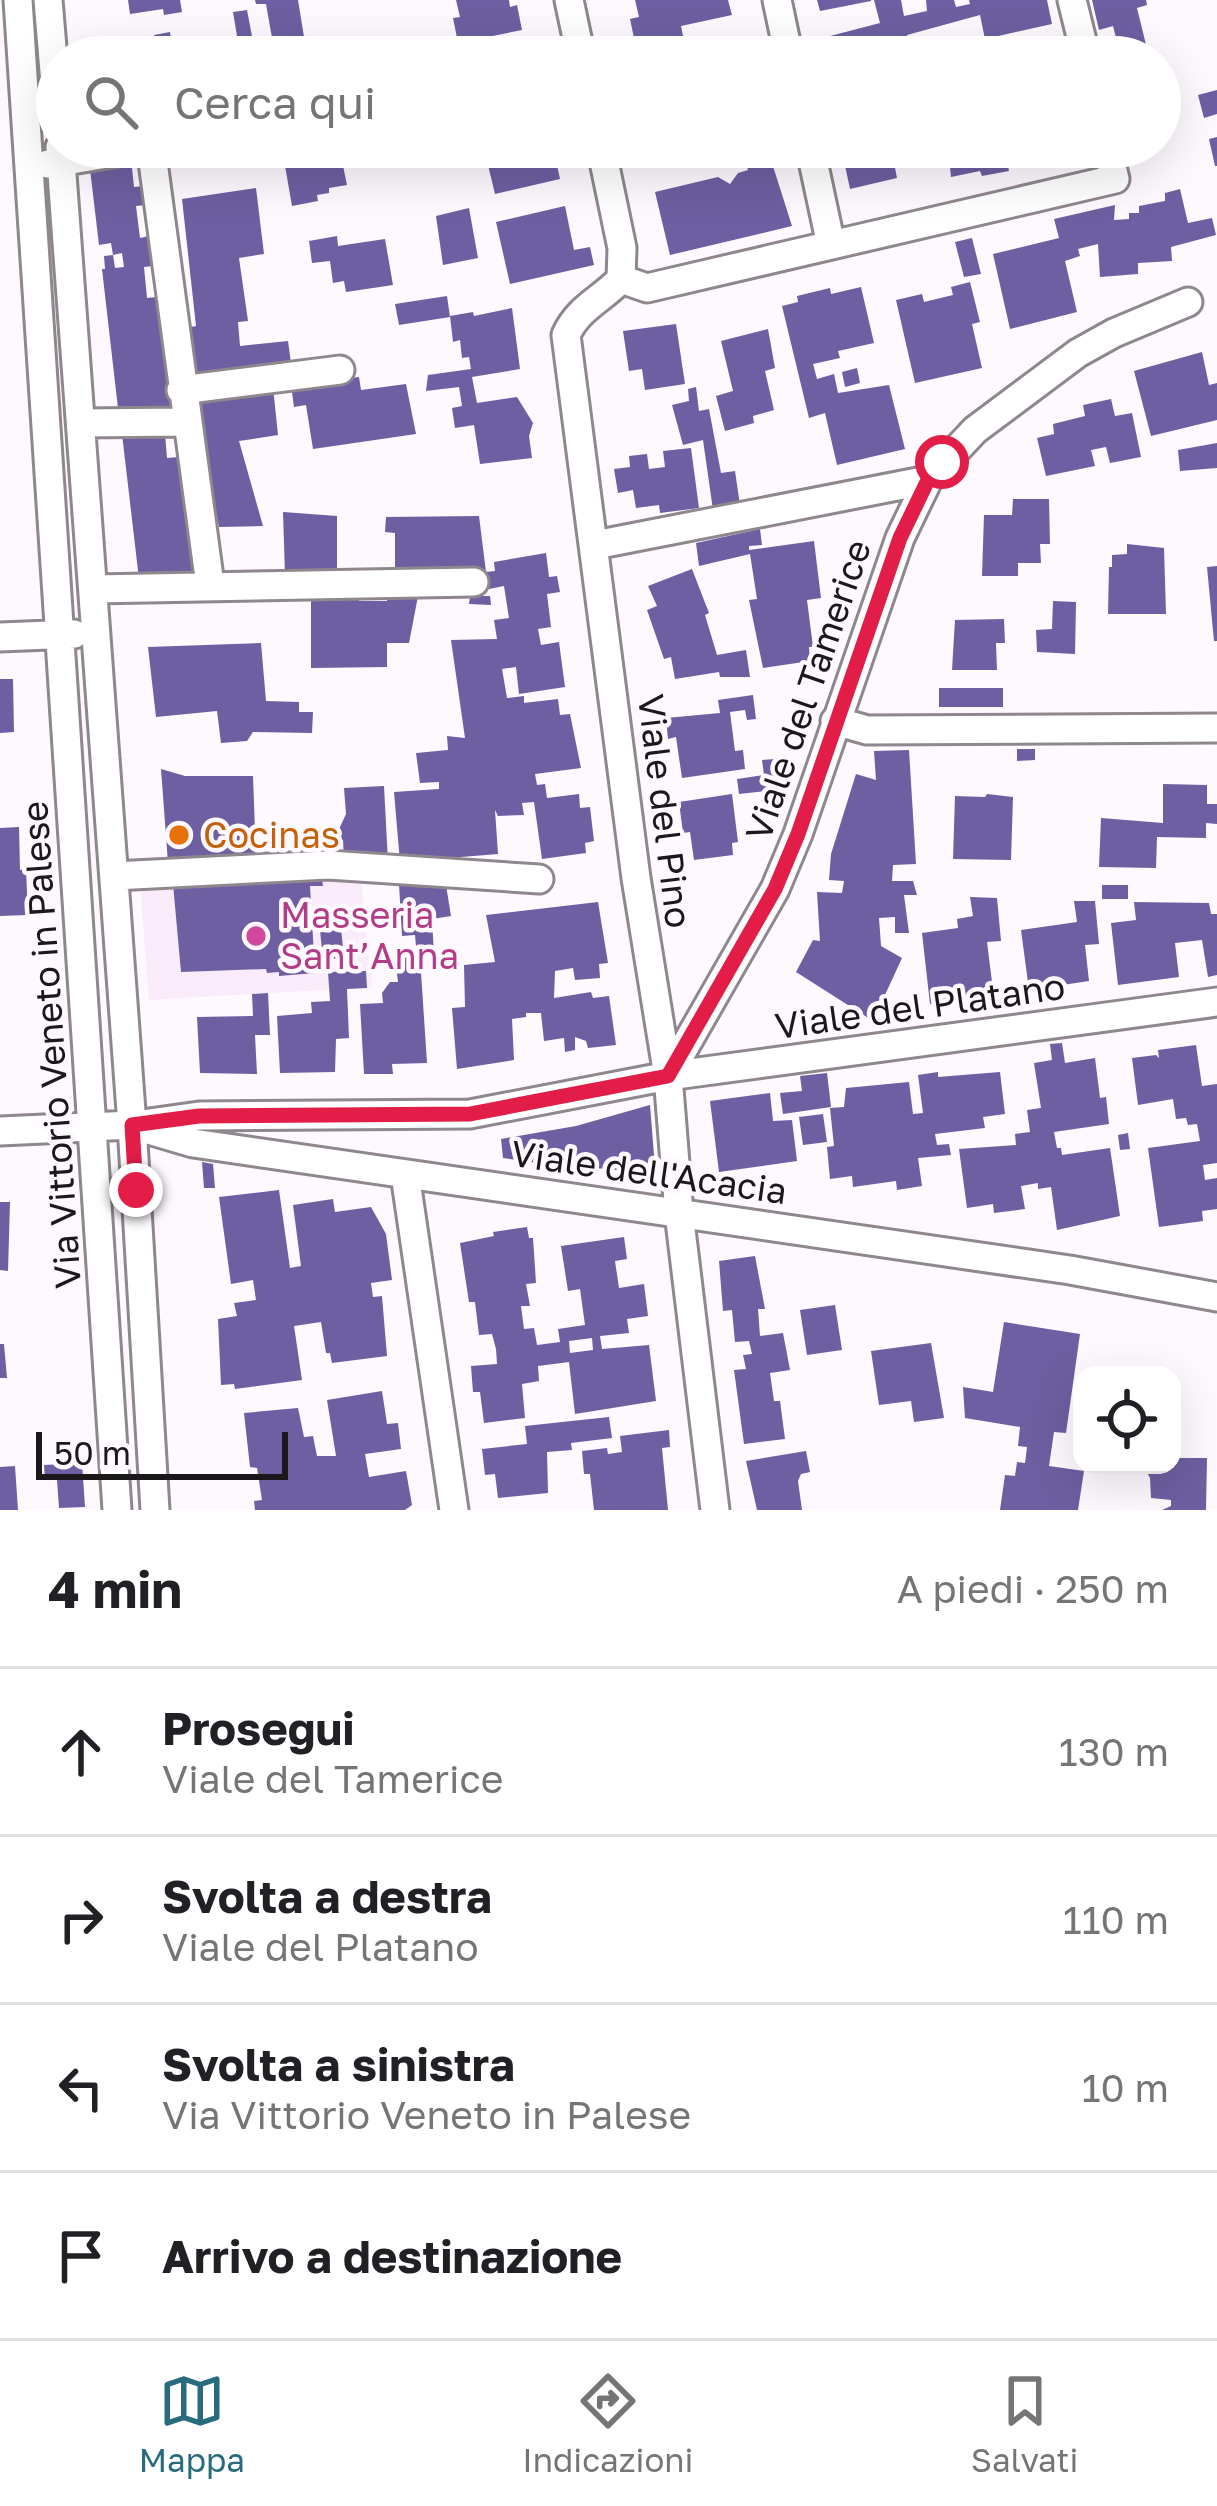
<!DOCTYPE html>
<html lang="it">
<meta charset="utf-8">
<style>
:root{--surface:#fff;--page:#f2f2f2;--text:#202124;--muted:#757577;--line:#e0e0e0;--accent:#276b7c}
body{margin:0;font-family:"Golos Text",sans-serif;background:var(--page);color:var(--text)}
.controls{position:absolute;right:36px;bottom:36px;display:grid;overflow:hidden;border-radius:24px;box-shadow:0 12px 48px #0002}
.controls button{width:108px;height:108px;display:grid;place-items:center;padding:0;border:0;border-bottom:3px solid var(--line);background:var(--surface);color:var(--text);font:60px sans-serif}
.scale{position:absolute;left:36px;bottom:30px;width:252px;box-sizing:border-box;padding-left:12px;border:6px solid #1a181b;border-top:0;font-size:33px;line-height:42px;white-space:nowrap;color:#1a181b;-webkit-text-stroke:9px #fef8ff;paint-order:stroke}
.stop{position:absolute;width:36px;height:36px;margin:-27px;border:9px solid #e11d48;border-radius:50%;background:#fff}
.stop.end{background:#e11d48;border-color:#fff;box-shadow:0 3px 12px #0008}
.list{margin:0;padding:0;list-style:none}
h2{display:flex;justify-content:space-between;align-items:center;height:156px;margin:0;padding:0 48px;font-size:51px}
h2 small{font-size:39px;font-weight:400;color:var(--muted)}
.list li{display:grid;grid-template-columns:78px 1fr auto;gap:36px;align-items:center;box-sizing:border-box;height:168px;padding:0 48px;border-top:3px solid var(--line)}
.list b{display:block;font-size:45px;white-space:nowrap}
.list p{margin:0;font-size:39px;white-space:nowrap;color:var(--muted)}
.list em{font-size:39px;font-style:normal;color:var(--muted)}
.icon{flex:none;width:66px;height:66px;fill:none;stroke:currentColor;stroke-width:2;stroke-linecap:round;stroke-linejoin:round}
.map{position:relative;flex:none;width:1217px;height:1510px;overflow:hidden}
.search{position:absolute;background:var(--surface);box-shadow:0 12px 48px #0002;left:36px;right:36px;top:36px;height:132px;display:flex;align-items:center;gap:30px;box-sizing:border-box;padding:0 42px;border-radius:66px;color:var(--muted);font-size:45px}
.sheet{height:828px;background:var(--surface)}
nav{display:flex;justify-content:space-around;align-items:center;box-sizing:border-box;height:168px;border-top:3px solid var(--line);background:var(--surface);font-size:33px;color:var(--muted)}
nav a{display:grid;justify-items:center;gap:6px}
nav .on{color:var(--accent)}
.map>svg:first-child{display:block}
.built{fill:#f9ebfa}
.building{fill:#6d5fa1;fill-rule:evenodd}
.lines{fill:none;stroke-linecap:round;stroke-linejoin:round}
.minor-casing{stroke:#8e878e;stroke-width:33}
.minor{stroke:#fff;stroke-width:27}
.route{stroke:#e11d48;stroke-width:15}
.food-dot{fill:#e8710a;stroke:#fef8ff;stroke-width:4.5}
.hotel-dot{fill:#d1479c;stroke:#fef8ff;stroke-width:4.5}
.labels{text-anchor:middle;stroke-width:9;stroke-linejoin:round;paint-order:stroke}
.street-label{font-size:36px;fill:#1a181b;stroke:#fef8ff}
.food-label{font-size:36px;fill:#c56008;stroke:#fef8ff;text-anchor:start}
.hotel-label{font-size:36px;fill:#b23c85;stroke:#fef8ff;text-anchor:start}
</style>
<div class="map">
<svg width="1217" height="1510" viewBox="0 0 1217 1510">
<rect width="100%" height="100%" fill="#fef8ff"/>
<path class="built" d="M274 877 361 879 372 987 149 1000 140 885Z"/>
<path class="building" d="M128 0H180L182 12 164 15 163 9 130 14Z
M255 0H298L305 43 274 49 266 4H256Z
M456 0H509L510 7 517 5 522 30 458 43 453 18 460 17Z
M635 0H728L732 15 681 26 686 51 638 57 630 19 639 17Z
M817 0H871V1L820 11Z
M874 0H901L904 16 927 11 926 0H954L956 7 970 4 969 0H1047L1052 24 985 39 980 15 907 35 911 52 903 53 904 57H814L811 41 880 23Z
M1092 0H1146L1147 5 1137 8 1149 57H1121L1113 26 1099 30Z
M247 10 255 52 240 54 233 12Z
M170 32 174 57H157L154 35Z
M1056 36 1060 57H994L1003 53 1001 48Z
M115 44 117 57H77L76 51Z
M1217 90V114L1204 118 1198 95Z
M1217 137V166H1215L1209 139Z
M425 147H452V152L427 157Z
M494 147H553L560 179 495 194 487 161 497 159Z
M650 147H719V149L654 164Z
M841 147H891L897 178 850 189Z
M948 147H1004L1009 171 982 176 980 171 951 177Z
M323 150 324 154 340 151 347 185 329 188V193L317 195 318 201 292 206 284 160Z
M782 150 784 161 772 163 792 226 670 255 655 192 718 177 730 184 738 173 748 170 745 158Z
M131 159 134 187 144 186 146 205 136 206 140 238 149 236 153 266 144 267 147 298 157 297 171 416 119 417 102 269H105L104 256 113 255 115 268 124 267 122 253 113 255 111 243 99 245 90 169Z
M256 188 264 254 239 258 248 321 238 322 240 346 288 341 291 363 195 375 186 328 196 326 182 199Z
M1180 189 1188 223 1212 218 1216 235 1171 247 1172 261 1138 263V274L1100 277 1098 244 1078 249 1080 256 1065 261 1077 312 1010 329 993 254 1059 238 1054 219 1115 205 1114 220 1129 219V213H1139V206L1165 201V193Z
M565 206 574 250 590 247 594 265 510 284 496 222Z
M469 208 478 258 443 265 436 216Z
M337 236 338 246 385 239 393 285 346 292 344 281 333 283 330 261 312 263 309 241Z
M972 238 981 274 964 277 955 242Z
M970 282 980 322 972 324 982 368 915 383 896 300 922 294 924 302 953 295 951 287Z
M861 287 874 343 838 351 840 358 813 364 817 379 834 374 838 393 889 385 905 449 837 465 825 413 809 418 782 306 798 302 797 296 830 288 831 294Z
M447 296 450 317 399 325 395 304Z
M512 308 520 369 472 377 477 403 517 397 533 423 529 436 532 458 480 464 474 425 455 428 452 408 462 406 459 387 426 391 428 375 471 369 469 357 462 358 460 340 453 342 450 316 473 312 474 316Z
M676 324 685 384 645 390 642 369 629 371 623 331Z
M768 329 775 368 765 371 774 410 753 416 754 423 725 431 716 396 733 391 721 341Z
M1202 352 1209 385 1217 383V420L1151 436 1134 371Z
M857 368 860 383 845 387 842 372Z
M359 377 361 390 406 384 416 434 313 449 306 405 294 407 291 385Z
M273 387 278 435 239 441 263 526 219 527 195 398Z
M696 387 699 411 709 409 721 473 735 471 741 512 714 517 703 440 683 445 672 405 689 401 688 389Z
M1111 399 1115 416 1132 413 1141 457 1110 463 1106 447 1091 450 1095 466 1046 476 1037 438 1054 434 1053 424 1085 416 1083 405Z
M122 434H165L167 458 179 457 194 577 139 579Z
M1217 443V468L1180 471 1178 450Z
M691 448 699 508 660 513 659 505 636 508 633 490 618 493 614 469 630 467 629 456 647 454 649 469 665 467 663 451Z
M1013 499H1049L1050 544H1040L1041 563H1018V576H982L984 515H1012Z
M283 512 337 516V575H285Z
M479 516 486 572 495 571 494 562 546 553 549 577 557 576 560 592 547 594 551 627 538 629 541 645 559 642 565 687 519 694 516 667 502 669 507 698 524 696V703L558 699 560 715 570 714 581 768 535 774 537 785 545 784 547 798 579 794 580 808 590 807 594 841 585 843 586 853 542 859 534 802 522 803 524 815 498 816 495 810 498 854 400 862 394 792 439 789V782L420 783 416 753 448 750 447 736 465 738 451 640 497 639 494 620 509 618 504 586 489 589 486 572 395 575V533L385 532 386 517Z
M760 529 762 545 749 546V550L814 541 821 598 807 600 813 647H809L810 661 763 668 749 600 757 599 750 554 699 566 696 543Z
M1127 544 1164 548 1166 614H1108L1109 567H1112V555L1127 554Z
M1217 566V641H1214L1207 567Z
M692 569 709 613 705 615 717 655 746 650 750 677H720L719 672 675 679 671 657 664 659 647 610 657 606 648 586Z
M360 596 359 601H387V596H418L409 643H387V667L311 668V598Z
M470 596H490L491 605 469 604Z
M1053 601 1076 602 1075 654 1037 652 1036 630 1052 629Z
M1004 619 1005 643H996L997 670H952L955 620Z
M261 643 266 701 299 702V712H313L312 733 253 732 247 741 221 743 217 711 156 717 148 647Z
M0 679H13L14 732 0 733Z
M939 688H1003V707H939Z
M753 695 756 719 747 720 745 710 730 712 735 751 743 750 745 769 682 778 676 737 668 739 666 718 720 713 718 700Z
M1017 749H1035V760L1017 761Z
M909 750 916 864 893 865 892 881H913L917 895H904L909 933H895V917L879 918 881 946 902 958 873 1021 796 972 813 940 820 941 817 892 842 893 844 881 829 880 831 854 856 774 876 780 874 751Z
M788 758 769 813 767 791 739 794 737 779 764 775 762 760Z
M161 769 185 776H253L256 858 168 863Z
M1163 784 1207 785V804H1217V824L1206 823V838L1157 837 1156 868 1099 867 1101 818 1163 823Z
M384 786 388 862 344 860 343 840H334L346 814 344 788Z
M732 794 738 842 732 843 733 855 694 860 690 832 683 833 679 802Z
M987 794 1013 797 1011 860 953 859 955 796 985 797Z
M19 827 20 870 26 869 28 915 0 916V828Z
M321 872 323 886H310L315 973 279 976V972L267 973 266 969 181 972 173 884Z
M399 884 446 885 451 916 432 919 434 955 417 957 415 935 402 936Z
M1102 885H1128V899H1102Z
M970 897 997 898 1001 941 987 942 993 990 930 1004 922 933 958 928 957 919 973 916Z
M1074 901H1095L1099 944 1085 945 1089 981 1029 990 1021 930 1077 922Z
M598 902 608 963 599 964 600 978 575 980 573 968 555 971 554 998 591 992 593 998 609 996 616 1045 588 1048 586 1041 575 1037V1050L565 1052 564 1038 544 1041 541 1013H526V1017L512 1019 514 1060 457 1069 452 1008 465 1007 464 965 495 962 486 915Z
M1134 902 1209 903 1211 914H1217V975L1208 977 1202 940 1175 943 1179 977 1118 985 1111 923 1136 920Z
M340 918 344 958 323 960 319 920Z
M420 957 427 1063 392 1064 393 1074H364L360 1004 383 1003 382 993 390 982H398L395 958Z
M366 971 367 988 347 989 349 1038 336 1039 335 1072 280 1073 277 1016 312 1013 311 1002 330 1001 328 972Z
M268 993 270 1035H255L257 1074 200 1073 197 1017 253 1016 252 994Z
M1062 1043 1065 1063 1095 1058 1100 1098 1106 1097 1109 1124 1054 1132 1057 1148H1061L1062 1155 1110 1148 1120 1216 1057 1230 1051 1187 1038 1189V1183L1021 1186 1025 1209 994 1213 993 1204 967 1208 959 1149 1016 1145 1015 1134 1030 1132 1027 1110 1041 1108 1034 1063 1052 1060 1050 1044Z
M1196 1045 1202 1086 1217 1084V1163L1203 1165 1205 1180 1217 1178V1209L1202 1211 1203 1221 1159 1227 1148 1148 1200 1141 1197 1124 1188 1125 1186 1118 1176 1119 1173 1099 1138 1105 1132 1058 1156 1055 1159 1058 1158 1050Z
M938 1072V1077L1000 1072 1005 1114 983 1117 985 1128 935 1134 937 1145 949 1144 951 1155 918 1158 922 1186 897 1190 896 1181 853 1187 852 1176 830 1179 827 1147 834 1146 830 1108 844 1107 846 1088 909 1082 913 1114 923 1113 918 1075Z
M827 1073 831 1107 783 1114 780 1093 802 1091 800 1076Z
M770 1093 773 1121 792 1120 797 1161 719 1172 710 1101Z
M650 1105 656 1180 629 1177V1171L583 1167V1170L503 1158 501 1139 576 1126Z
M823 1114 827 1142 803 1145 799 1117Z
M1128 1133 1130 1149 1120 1150 1118 1135Z
M202 1162 213 1164 215 1188H204Z
M279 1190 290 1268 301 1266 293 1205 333 1199 335 1212 371 1207 386 1234 392 1280 371 1283 373 1297 382 1296 387 1356 332 1363 330 1353H326L321 1322 294 1326 302 1380 235 1389 234 1384 221 1385 218 1319 237 1316 234 1303 256 1300 253 1280 231 1284 219 1197Z
M0 1202H10L8 1271 0 1270Z
M527 1227 529 1238H533L536 1283 526 1284 530 1306H521L524 1329 534 1328 537 1345 560 1342 558 1329 585 1325 580 1289 568 1291 561 1246 624 1237 627 1259 615 1261 619 1288 644 1284 648 1316 627 1319 629 1333 600 1336 602 1349 649 1345 656 1401 575 1414 569 1362 538 1366 539 1381 522 1384 525 1418 484 1423 480 1392H473L471 1366 497 1364 496 1349 492 1334 479 1335 475 1302H469L460 1243 494 1236 493 1232ZM592 1338 593 1350 570 1353 569 1341Z
M755 1256 765 1309H758L760 1336 783 1333 790 1370 770 1373 774 1401H780L785 1439 744 1444 734 1370 746 1369 743 1355 752 1354 749 1341 735 1342 732 1310 723 1311 719 1261Z
M835 1305 842 1350 807 1355 800 1310Z
M1004 1322 1080 1334 1066 1433 1054 1432 1049 1466 1084 1471 1078 1510H1000L1005 1475 1015 1476 1017 1462 1025 1463 1027 1447 1018 1446 1020 1427 965 1418 963 1387 993 1392Z
M931 1343 944 1418 914 1422 911 1401 879 1405 871 1351Z
M0 1344H4L7 1378H0Z
M382 1391 387 1424 398 1423 401 1449 365 1454 369 1477 406 1471 412 1505 405 1510H255L254 1501 262 1500 257 1468 250 1467 244 1413 298 1408 304 1437 313 1436 317 1456H336L327 1400Z
M609 1417 612 1438 571 1443 572 1450 547 1452 548 1493 498 1498 495 1474 485 1475 482 1449 527 1444 525 1426Z
M669 1430 670 1447 662 1448 668 1510H594L590 1474H584L582 1451 607 1448 608 1454 622 1452 620 1436Z
M806 1451 810 1472 801 1474 798 1481 802 1510H757L746 1461Z
M1172 1458H1207L1206 1510H1162L1171 1506V1500L1151 1498 1150 1478 1144 1467 1172 1465Z
M82 1463 85 1507 59 1508 57 1480H45L44 1465Z
M15 1466 18 1510H0V1467Z"/>
<g class="lines">
<g class="minor-casing">
<path id="minor" d="M18 0 117 1510
M48 0 57 107
M569 0 581 57
M777 0 789 57
M1072 0 1086 57
M60 147 132 1125 155 1510
M151 147 210 585
M601 147 622 248 621 279C601 300 578 308 566 335L636 878 668 1076 679 1213 715 1510
M810 147 831 245
M48 164 148 147
M621 279 647 288 1115 179 1107 147
M181 390 340 370
M81 423 185 422
M595 545 928 480
M93 589 474 582
M0 637 74 634
M835 721 867 730 1217 728
M114 876 328 865 539 879
M668 1076 775 889 798 834 900 538 928 480 975 430 1078 353 1114 333 1188 302
M142 1124 199 1116 470 1114 668 1076 1217 1002
M0 1131 132 1125 193 1143 1070 1270 1217 1297
M405 1174 454 1510"/>
</g>
<use href="#minor" class="minor"/>
</g>
<g class="lines">
<path class="route" d="M136 1190 132 1125 199 1116 470 1114 668 1076 775 889 798 834 900 538 928 480 942 462"/>
</g>
<circle class="food-dot" cx="179" cy="835" r="12"/>
<circle class="hotel-dot" cx="256" cy="936" r="12"/>
<g class="labels">
<g class="street-label">
<text transform="translate(808 690) rotate(-71)" y="13">Viale del Tamerice</text>
<text transform="translate(665 811) rotate(83)" y="13">Viale del Pino</text>
<text transform="translate(920 1006) rotate(-8)" y="13">Viale del Platano</text>
<text transform="translate(51 1045) rotate(-94)" y="13">Via Vittorio Veneto in Palese</text>
<text transform="translate(649 1172) rotate(8)" y="13">Viale dell'Acacia</text>
</g>
<g class="food-label">
<text x="203" y="848">Cocinas</text>
</g>
<g class="hotel-label">
<text x="280" y="928">Masseria<tspan x="280" dy="41">Sant’Anna</tspan></text>
</g>
</g>
</svg>
<div class="controls">
<button><svg class="icon" aria-label="locate" viewBox="0 0 24 24"><circle cx="12" cy="12" r="6"/><path d="M12 2v4M12 18v4M2 12h4M18 12h4"/></svg></button>
</div>
<div class="scale">50 m</div>
<div class="stop" style="left:942px;top:462px"></div>
<div class="stop end" style="left:136px;top:1190px"></div>
<div class="search"><svg class="icon" aria-label="search" viewBox="0 0 24 24"><circle cx="10" cy="10" r="6"/><path d="M15 15l6 6"/></svg>Cerca qui</div>
</div>
<section class="sheet">
<h2>4 min<small>A piedi · 250 m</small></h2>
<ul class="list">
<li><svg class="icon" aria-label="ahead" viewBox="0 0 24 24"><path d="M12 20V5M6 11l6-6 6 6"/></svg><div><b>Prosegui</b><p>Viale del Tamerice</p></div><em>130 m</em></li>
<li><svg class="icon" aria-label="right" viewBox="0 0 24 24"><path d="M7 20v-9h11M14 6l5 5-5 5"/></svg><div><b>Svolta a destra</b><p>Viale del Platano</p></div><em>110 m</em></li>
<li><svg class="icon" aria-label="left" viewBox="0 0 24 24"><path d="M17 20v-9H6M10 6l-5 5 5 5"/></svg><div><b>Svolta a sinistra</b><p>Via Vittorio Veneto in Palese</p></div><em>10 m</em></li>
<li><svg class="icon" aria-label="arrive" viewBox="0 0 24 24"><path d="M6 21V4h12l-3 4 3 4H6"/></svg><div><b>Arrivo a destinazione</b></div></li>
</ul>
</section>
<nav>
<a class="on"><svg class="icon" aria-label="map" viewBox="0 0 24 24"><path d="M3 6l6-2 6 2 6-2v14l-6 2-6-2-6 2zM9 4v14M15 6v14"/></svg>Mappa</a>
<a><svg class="icon" aria-label="directions" viewBox="0 0 24 24"><path d="M12 3l9 9-9 9-9-9zM9 14v-3h6M13 9l2 2-2 2"/></svg>Indicazioni</a>
<a><svg class="icon" aria-label="saved" viewBox="0 0 24 24"><path d="M7 4h10v16l-5-4-5 4z"/></svg>Salvati</a>
</nav>
